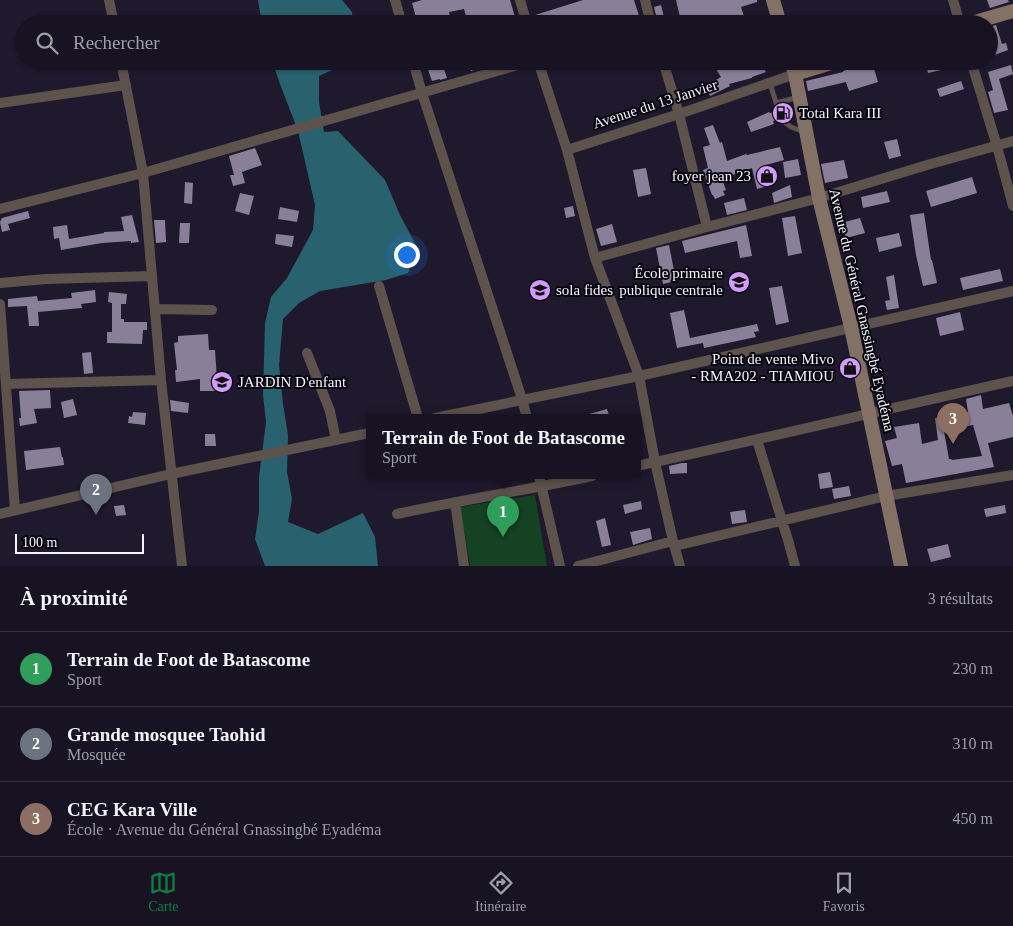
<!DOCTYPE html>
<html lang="fr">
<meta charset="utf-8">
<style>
:root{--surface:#171322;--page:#201c2a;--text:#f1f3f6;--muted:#9e9ea5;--line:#363240;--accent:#0b8043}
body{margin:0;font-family:"Times New Roman",serif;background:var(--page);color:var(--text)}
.scale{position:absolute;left:15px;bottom:12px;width:129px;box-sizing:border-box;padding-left:5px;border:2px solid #f5f3ff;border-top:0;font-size:14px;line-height:18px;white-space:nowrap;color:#f5f3ff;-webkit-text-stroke:4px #08060e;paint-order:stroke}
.you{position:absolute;left:406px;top:254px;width:18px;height:18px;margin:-12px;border:4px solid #fff;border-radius:50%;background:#1a73e8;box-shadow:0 0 0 8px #1a73e833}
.badge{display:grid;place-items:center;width:32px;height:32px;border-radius:50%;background:var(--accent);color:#fff;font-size:16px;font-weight:700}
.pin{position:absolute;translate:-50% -41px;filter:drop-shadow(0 1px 2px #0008)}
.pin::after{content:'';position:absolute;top:26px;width:18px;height:15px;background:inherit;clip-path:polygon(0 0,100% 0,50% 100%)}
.popup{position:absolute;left:366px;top:414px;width:275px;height:65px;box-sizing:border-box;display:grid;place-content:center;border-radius:0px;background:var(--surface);filter:drop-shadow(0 1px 4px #0005);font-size:16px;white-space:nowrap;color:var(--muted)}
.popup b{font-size:19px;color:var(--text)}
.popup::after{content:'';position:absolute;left:50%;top:100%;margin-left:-10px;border:10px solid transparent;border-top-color:var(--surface)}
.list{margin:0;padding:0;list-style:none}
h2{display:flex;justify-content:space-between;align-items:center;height:65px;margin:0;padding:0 20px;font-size:21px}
h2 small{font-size:16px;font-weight:400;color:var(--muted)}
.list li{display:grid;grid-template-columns:32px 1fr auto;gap:15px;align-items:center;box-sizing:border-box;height:75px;padding:0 20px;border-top:1px solid var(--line)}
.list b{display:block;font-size:19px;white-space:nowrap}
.list p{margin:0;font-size:16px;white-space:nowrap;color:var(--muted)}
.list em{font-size:16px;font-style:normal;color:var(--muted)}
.icon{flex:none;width:28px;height:28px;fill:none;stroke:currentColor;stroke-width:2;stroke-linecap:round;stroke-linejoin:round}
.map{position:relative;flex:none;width:1013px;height:566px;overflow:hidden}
.search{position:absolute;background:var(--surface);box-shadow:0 1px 4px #0004;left:15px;right:15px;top:15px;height:55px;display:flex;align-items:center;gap:12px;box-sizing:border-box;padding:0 18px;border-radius:28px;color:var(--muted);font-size:19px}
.sheet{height:290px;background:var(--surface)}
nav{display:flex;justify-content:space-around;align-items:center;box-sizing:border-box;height:70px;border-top:1px solid var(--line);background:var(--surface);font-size:14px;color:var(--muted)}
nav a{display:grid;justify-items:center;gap:2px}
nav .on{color:var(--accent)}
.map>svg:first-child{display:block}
.green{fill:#144223}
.water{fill:#27626e}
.building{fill:#8a7f99;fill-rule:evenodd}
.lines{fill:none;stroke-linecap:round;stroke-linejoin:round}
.service{stroke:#5e524c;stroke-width:5}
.minor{stroke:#5e524c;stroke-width:10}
.secondary{stroke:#837166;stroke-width:14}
.labels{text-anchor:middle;stroke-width:4;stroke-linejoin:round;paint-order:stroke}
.street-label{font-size:15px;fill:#f5f3ff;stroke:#08060e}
.poi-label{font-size:15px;fill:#f5f3ff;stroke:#08060e;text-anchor:start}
</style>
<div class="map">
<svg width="1013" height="566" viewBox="0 0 1013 566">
<rect width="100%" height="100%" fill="#1f192e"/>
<path class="green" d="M535 495 547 566H470L460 507Z"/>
<path class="water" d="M258 0H342L352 12 353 24H262Z
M272 61H345L332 70 319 76V102L324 132 338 131 385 180 400 215 417 247 408 273 386 280 320 291 299 303 283 319 279 365 283 404 288 435 287 472 292 499 288 522 318 534 363 513 375 537 378 566H265L255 539 259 511V477L266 422 263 395 265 323 271 297 287 278 313 230 315 205 298 131 280 84Z"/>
<path class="building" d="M422 0H510L517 24H468L464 9 449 12 452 24H418L412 3Z
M583 0H634L640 19 626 24H557L554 16 534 22 532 16Z
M676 0H757V2L741 7 745 20 763 15 766 24H658L654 7 661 5 665 21 680 17Z
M987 0H1008L1009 2 990 8Z
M996 25 1002 44 1006 43 1008 50 989 57V27Z
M425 61H449L451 67 444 69 447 78 440 80V79L432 81Z
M468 61H506L471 71Z
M677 61H701V63L679 69Z
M711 61H762L763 67 766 72 752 77V78L729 84 730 86 710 96 706 86 721 77Z
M925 61H939L941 70 928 73Z
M872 62 878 82 849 91 846 82 808 91 806 81 843 72V71Z
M1011 65 1013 74 999 79 1008 110 994 113 988 92 993 90 988 72Z
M961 81 964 89 940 97 937 89Z
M785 108 788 116 786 117 782 115H779L777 117V120L773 121 774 124 751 132 747 122 769 112 770 113 775 112 777 114H780L783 112V109Z
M713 125 720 143 722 142 727 161 746 154 747 155 780 147 784 160 766 165 771 185 757 189 752 168 722 179 726 190 723 191 725 195 715 199 713 195H712L703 170 708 168 703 147 710 145 704 128Z
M897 139 901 156 889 159 884 142Z
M255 148 262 165 242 172 245 183 233 186 230 175H234L229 156Z
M798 159 801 175 785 178 783 162Z
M844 160 848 178 825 183 821 164Z
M646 168 651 194 638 197 633 170Z
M972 177 977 193 931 207 926 191Z
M185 182 193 183 192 204 184 203Z
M790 185 792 197 774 203 772 193Z
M887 191 890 202 863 208 861 197Z
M240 193 254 196 249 215 235 211Z
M744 198 747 210 727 215 724 203Z
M573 206 575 216 566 218 564 208Z
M280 207 299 211 297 222 278 219Z
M28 211 30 218 8 224 10 230 2 232 0 222 2 218Z
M924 213 931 260H932L937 283 923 286 916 255 910 215Z
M132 215 139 242 131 243V241L102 243 61 250 59 238 54 239 53 227 67 225 69 239 104 233V232L124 231 121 217Z
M795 216 802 253 788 256 782 218Z
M860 218 865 233 846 238 841 223Z
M154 220H165L166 242 156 243Z
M180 223H190L189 243H179Z
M612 224 617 242 601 246 596 229Z
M746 225 752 256 740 258 737 241 685 253 682 241Z
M899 233 902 246 879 252 876 238Z
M276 234 294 236 292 247 275 244Z
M669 245 676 281 663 284 656 248Z
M1000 269 1003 281 963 290 960 278Z
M894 275 899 308 887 310 885 301 890 300 886 277Z
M782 286 789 322 776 325 769 288Z
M95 290 96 302 81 304 82 308 38 312 39 326H29L27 306 8 307V299L37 296 38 301 72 298 71 293Z
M109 292 127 294 126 304H121V319H124V322H147V330H143L142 344 107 343V332H112V303L108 302Z
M684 310 690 338 757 324 759 331 754 332 756 337 704 348 703 343 677 348 670 313Z
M960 312 964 330 940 336 936 318Z
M208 334 209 350H215L217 379H215L216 391H200V379L176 382 175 370H177L174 343 178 342V336Z
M91 352 93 373 84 374 82 353Z
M50 390 51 408 34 409 37 423 20 426 19 418H21L19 391Z
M981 395 983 409 1009 403 1013 416V437L988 443 994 467 906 483 902 464 892 466 885 441 897 438 894 427 919 423 922 444 938 440 935 418 968 412 966 399ZM973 425 982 456 952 460 951 459H949L944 431Z
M73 399 77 415 64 418 61 402Z
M170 400 189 403 188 413 171 411Z
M607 409 610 418H582V416Z
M133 412 146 413 145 425 128 423 129 416 132 417Z
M205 434H215L216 446H205Z
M60 447 62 457H63L64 465 26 470 24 451Z
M682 463H687V473L670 474 669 466Z
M830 472 833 487 820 489 818 474Z
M849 486 851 496 834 499 832 489Z
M641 501 642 509 625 514 623 505Z
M124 505 126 515 116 516 114 506Z
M1005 505 1006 513 986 517 984 509Z
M745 510 747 522 732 524 730 512Z
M605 518 611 545 602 547 596 521Z
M650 528 652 539 633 545 630 532Z
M948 544 951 557 931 562 927 549Z"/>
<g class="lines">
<path class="service" d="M766 61 767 66 780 64
M770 83 776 103 799 97
M776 103 779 110
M781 119 791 127 804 132"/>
<path class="minor" d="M109 0 114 24
M395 0 402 24
M520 0 527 24
M645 0 651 24
M953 0 960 24
M121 61 143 173 161 380 182 566
M413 61 422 93 522 399 527 418
M538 61 567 150 595 258 639 376 655 462 673 541 680 566
M663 61 679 114 707 227
M971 61 997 146 1013 206
M0 103 126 85
M567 150 679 114 795 74
M0 209 143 173 532 61
M595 258 707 227 819 198 927 165 1013 141
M0 283 46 279 152 276
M379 286 418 418
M0 304 15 510
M155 309 212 310
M307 353 330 411 336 440
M6 384 161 380
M435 418 639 376 1013 291
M757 440 788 540 795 566
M637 466C762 439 887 409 1013 381
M539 476 560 566
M886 496 1013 475
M455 502 464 566
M0 514 171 474 369 433
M397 514C462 500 527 490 592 476
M675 546 886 496
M578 566 673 541"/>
<path class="secondary" d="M773 0 780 24
M968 24 1013 11
M791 61 795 74 819 198 851 327 901 566
M795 74 838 61"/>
</g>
<defs>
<g id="fuel-disc" transform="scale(1.125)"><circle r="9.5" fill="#d39cfc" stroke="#08060e"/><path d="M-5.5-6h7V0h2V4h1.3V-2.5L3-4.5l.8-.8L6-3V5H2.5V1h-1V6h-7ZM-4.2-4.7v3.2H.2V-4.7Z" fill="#111"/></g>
<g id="shop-disc" transform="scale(1.125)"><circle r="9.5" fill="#d39cfc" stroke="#08060e"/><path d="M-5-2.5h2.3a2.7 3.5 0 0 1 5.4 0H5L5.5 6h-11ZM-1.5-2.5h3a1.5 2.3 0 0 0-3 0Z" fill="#111"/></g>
<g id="school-disc" transform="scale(1.125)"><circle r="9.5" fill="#d39cfc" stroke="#08060e"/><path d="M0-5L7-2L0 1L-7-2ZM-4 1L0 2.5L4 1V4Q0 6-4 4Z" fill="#111"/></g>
</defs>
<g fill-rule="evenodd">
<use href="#fuel-disc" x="783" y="113"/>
<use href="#shop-disc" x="767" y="176"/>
<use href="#school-disc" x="739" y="282"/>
<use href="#school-disc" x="540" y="290"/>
<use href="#shop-disc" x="850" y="368"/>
<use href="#school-disc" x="222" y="382"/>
</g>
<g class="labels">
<g class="street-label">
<text transform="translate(655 104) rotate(-18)" y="5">Avenue du 13 Janvier</text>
<text transform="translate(862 310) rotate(77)" y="5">Avenue du Général Gnassingbé Eyadéma</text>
</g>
<g class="poi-label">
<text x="799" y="118">Total Kara III</text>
<text x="751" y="181" text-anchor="end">foyer jean 23</text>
<text x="723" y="278" text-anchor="end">École primaire<tspan x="723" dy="17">publique centrale</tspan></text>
<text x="556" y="295">sola fides</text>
<text x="834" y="364" text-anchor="end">Point de vente Mivo<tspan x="834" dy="17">- RMA202 - TIAMIOU</tspan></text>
<text x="238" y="387">JARDIN D'enfant</text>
</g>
</g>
</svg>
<div class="scale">100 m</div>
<div class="you"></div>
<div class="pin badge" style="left:503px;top:537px;background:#2e9e5b">1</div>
<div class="popup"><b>Terrain de Foot de Batascome</b>Sport</div>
<div class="pin badge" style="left:96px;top:515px;background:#6b7280">2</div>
<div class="pin badge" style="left:953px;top:444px;background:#8d6e63">3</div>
<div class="search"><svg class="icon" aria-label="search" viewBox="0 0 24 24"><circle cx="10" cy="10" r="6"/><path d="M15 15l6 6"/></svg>Rechercher</div>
</div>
<section class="sheet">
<h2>À proximité<small>3 résultats</small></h2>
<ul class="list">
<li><span class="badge" style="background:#2e9e5b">1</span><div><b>Terrain de Foot de Batascome</b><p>Sport</p></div><em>230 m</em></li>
<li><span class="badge" style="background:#6b7280">2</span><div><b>Grande mosquee Taohid</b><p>Mosquée</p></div><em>310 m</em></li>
<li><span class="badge" style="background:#8d6e63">3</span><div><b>CEG Kara Ville</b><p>École · Avenue du Général Gnassingbé Eyadéma</p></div><em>450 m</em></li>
</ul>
</section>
<nav>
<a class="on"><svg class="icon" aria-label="map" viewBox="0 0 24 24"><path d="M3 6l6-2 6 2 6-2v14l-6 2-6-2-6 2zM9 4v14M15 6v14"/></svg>Carte</a>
<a><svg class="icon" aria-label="directions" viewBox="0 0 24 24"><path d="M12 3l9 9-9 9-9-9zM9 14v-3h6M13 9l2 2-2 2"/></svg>Itinéraire</a>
<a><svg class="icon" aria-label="saved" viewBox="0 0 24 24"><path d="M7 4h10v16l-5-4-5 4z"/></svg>Favoris</a>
</nav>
